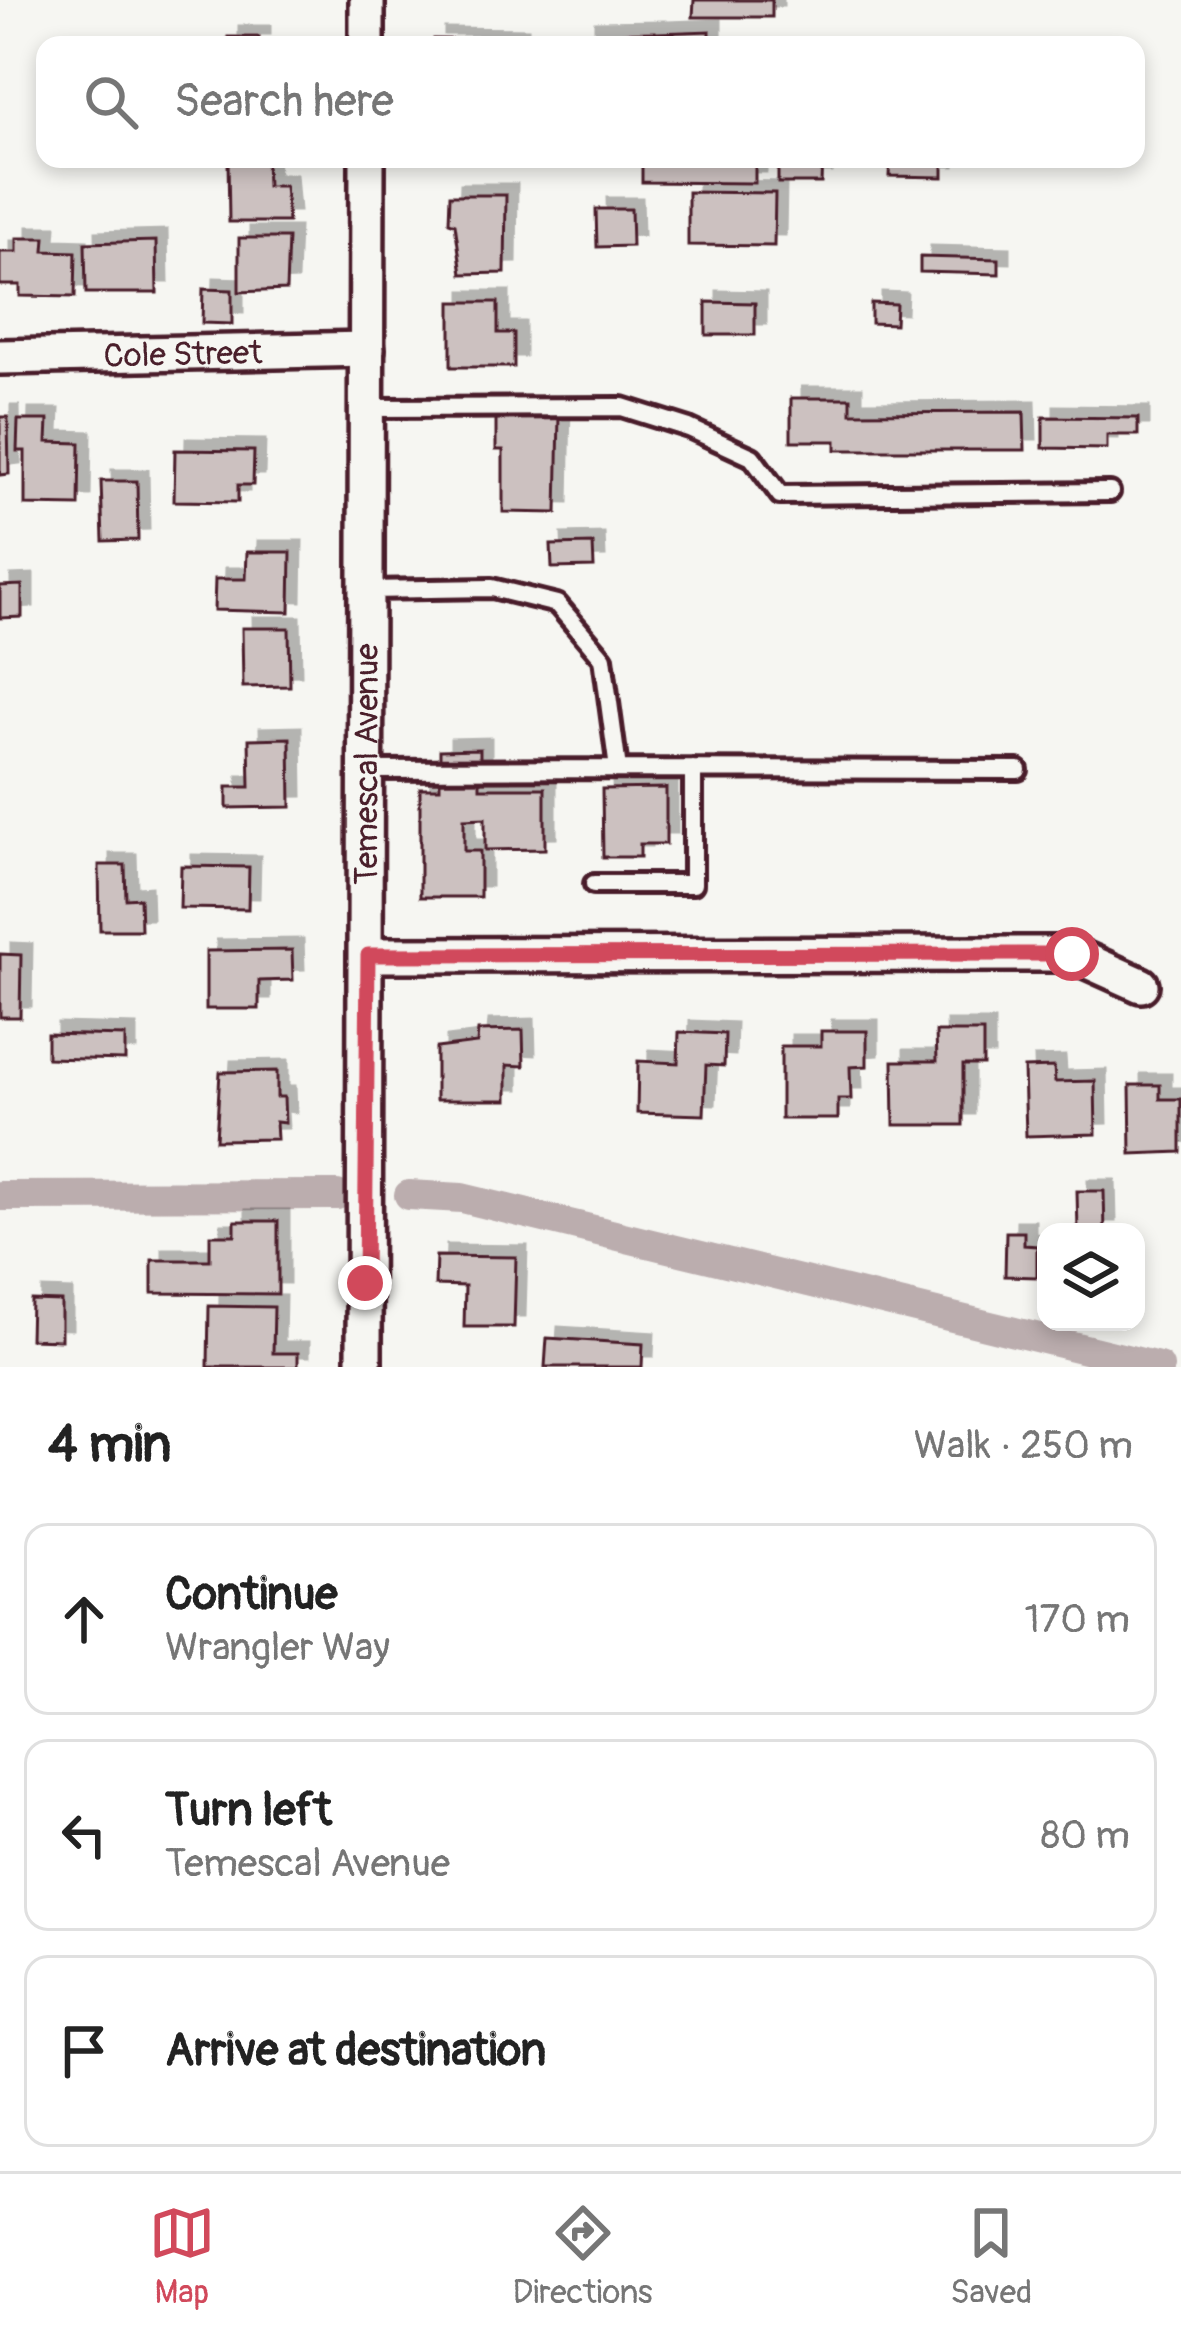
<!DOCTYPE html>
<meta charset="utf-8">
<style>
:root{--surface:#fff;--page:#f2f2f2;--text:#222;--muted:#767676;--line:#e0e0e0;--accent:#d1495b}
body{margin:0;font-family:Pangolin,sans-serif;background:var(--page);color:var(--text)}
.controls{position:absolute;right:36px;bottom:36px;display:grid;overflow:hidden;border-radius:24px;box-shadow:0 6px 18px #0003}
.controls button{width:108px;height:108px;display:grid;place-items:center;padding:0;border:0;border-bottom:3px solid var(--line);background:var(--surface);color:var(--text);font:60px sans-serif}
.stop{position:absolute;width:36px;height:36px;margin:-27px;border:9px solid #d1495b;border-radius:50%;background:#fff}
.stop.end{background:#d1495b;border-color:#fff;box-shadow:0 3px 12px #0008}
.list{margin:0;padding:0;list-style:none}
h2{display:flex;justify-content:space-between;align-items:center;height:156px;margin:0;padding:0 48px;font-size:51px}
h2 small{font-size:39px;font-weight:400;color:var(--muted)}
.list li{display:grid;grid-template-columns:78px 1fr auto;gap:36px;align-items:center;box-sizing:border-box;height:192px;margin:0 24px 24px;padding:0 24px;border:3px solid var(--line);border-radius:24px}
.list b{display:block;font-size:45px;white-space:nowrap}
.list p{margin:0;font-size:39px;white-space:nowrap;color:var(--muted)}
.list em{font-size:39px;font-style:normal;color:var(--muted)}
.icon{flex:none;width:66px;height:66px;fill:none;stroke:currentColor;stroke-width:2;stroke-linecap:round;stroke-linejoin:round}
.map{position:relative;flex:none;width:1181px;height:1367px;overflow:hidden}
.search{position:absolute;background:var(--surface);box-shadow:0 6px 18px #0003;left:36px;right:36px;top:36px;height:132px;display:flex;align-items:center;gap:30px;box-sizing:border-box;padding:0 42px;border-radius:24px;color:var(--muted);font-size:45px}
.sheet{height:804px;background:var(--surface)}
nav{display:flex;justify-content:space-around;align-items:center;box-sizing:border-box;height:168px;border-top:3px solid var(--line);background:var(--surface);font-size:33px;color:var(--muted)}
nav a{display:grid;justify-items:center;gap:6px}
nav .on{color:var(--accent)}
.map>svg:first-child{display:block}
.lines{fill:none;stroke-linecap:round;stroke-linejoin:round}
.canal{stroke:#bbadae;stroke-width:30}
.building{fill:#ccc1c0;stroke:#4a1f2b;stroke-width:3;filter:url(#shadow)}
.service-casing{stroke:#4a1f2b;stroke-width:26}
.minor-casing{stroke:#4a1f2b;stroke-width:42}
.service{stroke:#f6f6f2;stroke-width:16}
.minor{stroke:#f6f6f2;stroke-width:33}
.route{stroke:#d1495b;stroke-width:15}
.labels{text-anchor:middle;stroke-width:10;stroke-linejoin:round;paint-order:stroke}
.street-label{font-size:33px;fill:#4a1f2b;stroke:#f6f6f2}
</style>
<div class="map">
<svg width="1181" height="1367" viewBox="0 0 1181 1367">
<defs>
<filter id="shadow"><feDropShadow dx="11" dy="-11" stdDeviation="0" flood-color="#0004"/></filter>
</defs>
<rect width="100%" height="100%" fill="#f6f6f2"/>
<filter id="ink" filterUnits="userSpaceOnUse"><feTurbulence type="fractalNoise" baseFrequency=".00833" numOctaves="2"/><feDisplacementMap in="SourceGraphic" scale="24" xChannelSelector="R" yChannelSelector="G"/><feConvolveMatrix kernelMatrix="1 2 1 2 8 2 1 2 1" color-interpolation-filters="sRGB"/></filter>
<g filter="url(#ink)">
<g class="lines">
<path class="canal" d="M409 1195 462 1198 1159 1367
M0 1196 337 1195"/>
</g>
<path class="building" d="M694 0H772V17H693Z
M710 31V45H658V33Z
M655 32V45H584V33Z
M228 37H259V45H228Z
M434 39 517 40V45H434Z
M228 159H266L267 186H285L288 222H229Z
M642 159H755V183L642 182Z
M778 159H822L821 183H778Z
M890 159H943V177L889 176Z
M688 192 775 193 774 246 688 245Z
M450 195H506L505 273 462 274 455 224 449 222Z
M596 209H631L632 246 597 247Z
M17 238H45L44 251 76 252 75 297 20 296V285H0V252H17Z
M239 238H288L286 290 239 292Z
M156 241 157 293H86L85 243Z
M920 257 999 259V274L920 272Z
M203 289 232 290V324L202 323Z
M451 302H498V333H514V367H451Z
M706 302 755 303V335H706Z
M871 303 896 304 895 324 871 323Z
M791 398H851V413L1024 412 1025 450H836V441H791Z
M496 413 559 414 557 513 503 512V450H496Z
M0 417H8L9 474 0 475Z
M1043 417 1138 418V435H1107V449L1043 448Z
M18 420H48L47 442 80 443 79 506 25 505V451H17Z
M175 450 254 451 253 485H238V502L174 501Z
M101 481H137L138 540 103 541Z
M593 544 594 567 552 568 551 545Z
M247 552H291L290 612 214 610 215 579H246Z
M22 585V617L0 618V586Z
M242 628H289L290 686 243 687Z
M290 738 291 807 227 808V787H250L249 739Z
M480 749V788H545V849L485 850V818L464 819V851H480V897H420V788H440V750Z
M666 788V844H640V857H603L602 789Z
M99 865H125L126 899 140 898 141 930H100Z
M181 866 249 867 248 909 180 908Z
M292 950 293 980 259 981V1009H206V951Z
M0 954 21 955 20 1017H0Z
M523 1030 524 1066 507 1065V1100H436V1048L477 1043 478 1031Z
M821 1031H867V1066L850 1067 851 1099H838V1119H781V1046H821Z
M679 1032 725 1034 724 1066 706 1065 704 1115 637 1113 638 1061 678 1063Z
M936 1032H983V1065H963V1125H894L893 1061H937Z
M47 1034 125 1036V1060L47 1058Z
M1054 1067 1055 1082 1095 1081 1096 1134 1026 1136 1024 1068Z
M277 1071V1097H284L285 1123 276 1122 277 1139 216 1140 220 1072Z
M1130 1085H1160V1099H1181V1152L1131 1154Z
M1077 1191H1104L1105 1232H1078Z
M235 1221H278V1294L152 1293V1260H210V1235H235Z
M1006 1232H1024V1245L1037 1246V1277L1005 1276Z
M436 1256 516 1257 514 1327H464L465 1286 435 1285Z
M31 1300 61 1301V1340L30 1339Z
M209 1306 274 1307 273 1353H298V1367H208Z
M547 1338 643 1344 642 1367H545Z"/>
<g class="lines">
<g class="service-casing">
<path id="service" d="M367 408 622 407 689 428 752 457 780 495 1110 492
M367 590 492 588 557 604 603 658 618 769 367 770
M618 769 1018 770
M594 884H693V769"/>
</g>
<g class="minor-casing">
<g id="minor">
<path d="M367 0V45"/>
<path id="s1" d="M0 357 367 349"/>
<path d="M368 955 1072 954 1141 985"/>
<path id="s2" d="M364 1367 367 159"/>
</g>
</g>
<use href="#service" class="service"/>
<use href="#minor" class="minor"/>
</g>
</g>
<g class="lines" filter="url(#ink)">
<path class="route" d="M365 1283 368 955 1072 954"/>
</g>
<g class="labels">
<g class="street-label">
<text dy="12" stroke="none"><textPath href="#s1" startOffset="183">Cole Street</textPath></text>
<text dy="12" stroke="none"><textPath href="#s2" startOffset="603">Temescal Avenue</textPath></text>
</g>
</g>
</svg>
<div class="controls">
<button><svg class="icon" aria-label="layers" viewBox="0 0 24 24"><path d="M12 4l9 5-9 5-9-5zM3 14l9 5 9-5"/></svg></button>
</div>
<div class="stop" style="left:1072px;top:954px"></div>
<div class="stop end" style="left:365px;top:1283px"></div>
<div class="search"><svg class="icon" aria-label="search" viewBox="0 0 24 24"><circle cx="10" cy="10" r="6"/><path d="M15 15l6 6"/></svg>Search here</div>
</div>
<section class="sheet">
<h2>4 min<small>Walk · 250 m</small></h2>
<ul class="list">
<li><svg class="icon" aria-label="ahead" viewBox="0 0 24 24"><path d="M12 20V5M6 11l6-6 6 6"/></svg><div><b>Continue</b><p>Wrangler Way</p></div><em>170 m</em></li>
<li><svg class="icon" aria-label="left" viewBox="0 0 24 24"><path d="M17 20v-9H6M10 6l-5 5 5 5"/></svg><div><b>Turn left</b><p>Temescal Avenue</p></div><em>80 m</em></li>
<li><svg class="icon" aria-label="arrive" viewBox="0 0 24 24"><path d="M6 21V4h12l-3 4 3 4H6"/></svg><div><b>Arrive at destination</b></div></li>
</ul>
</section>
<nav>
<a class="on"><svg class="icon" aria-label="map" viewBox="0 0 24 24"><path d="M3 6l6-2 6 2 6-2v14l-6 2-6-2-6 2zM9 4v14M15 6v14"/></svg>Map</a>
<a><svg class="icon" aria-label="directions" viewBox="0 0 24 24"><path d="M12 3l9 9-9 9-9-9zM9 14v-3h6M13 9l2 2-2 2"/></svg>Directions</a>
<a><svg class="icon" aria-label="saved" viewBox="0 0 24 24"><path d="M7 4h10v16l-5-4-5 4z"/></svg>Saved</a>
</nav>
